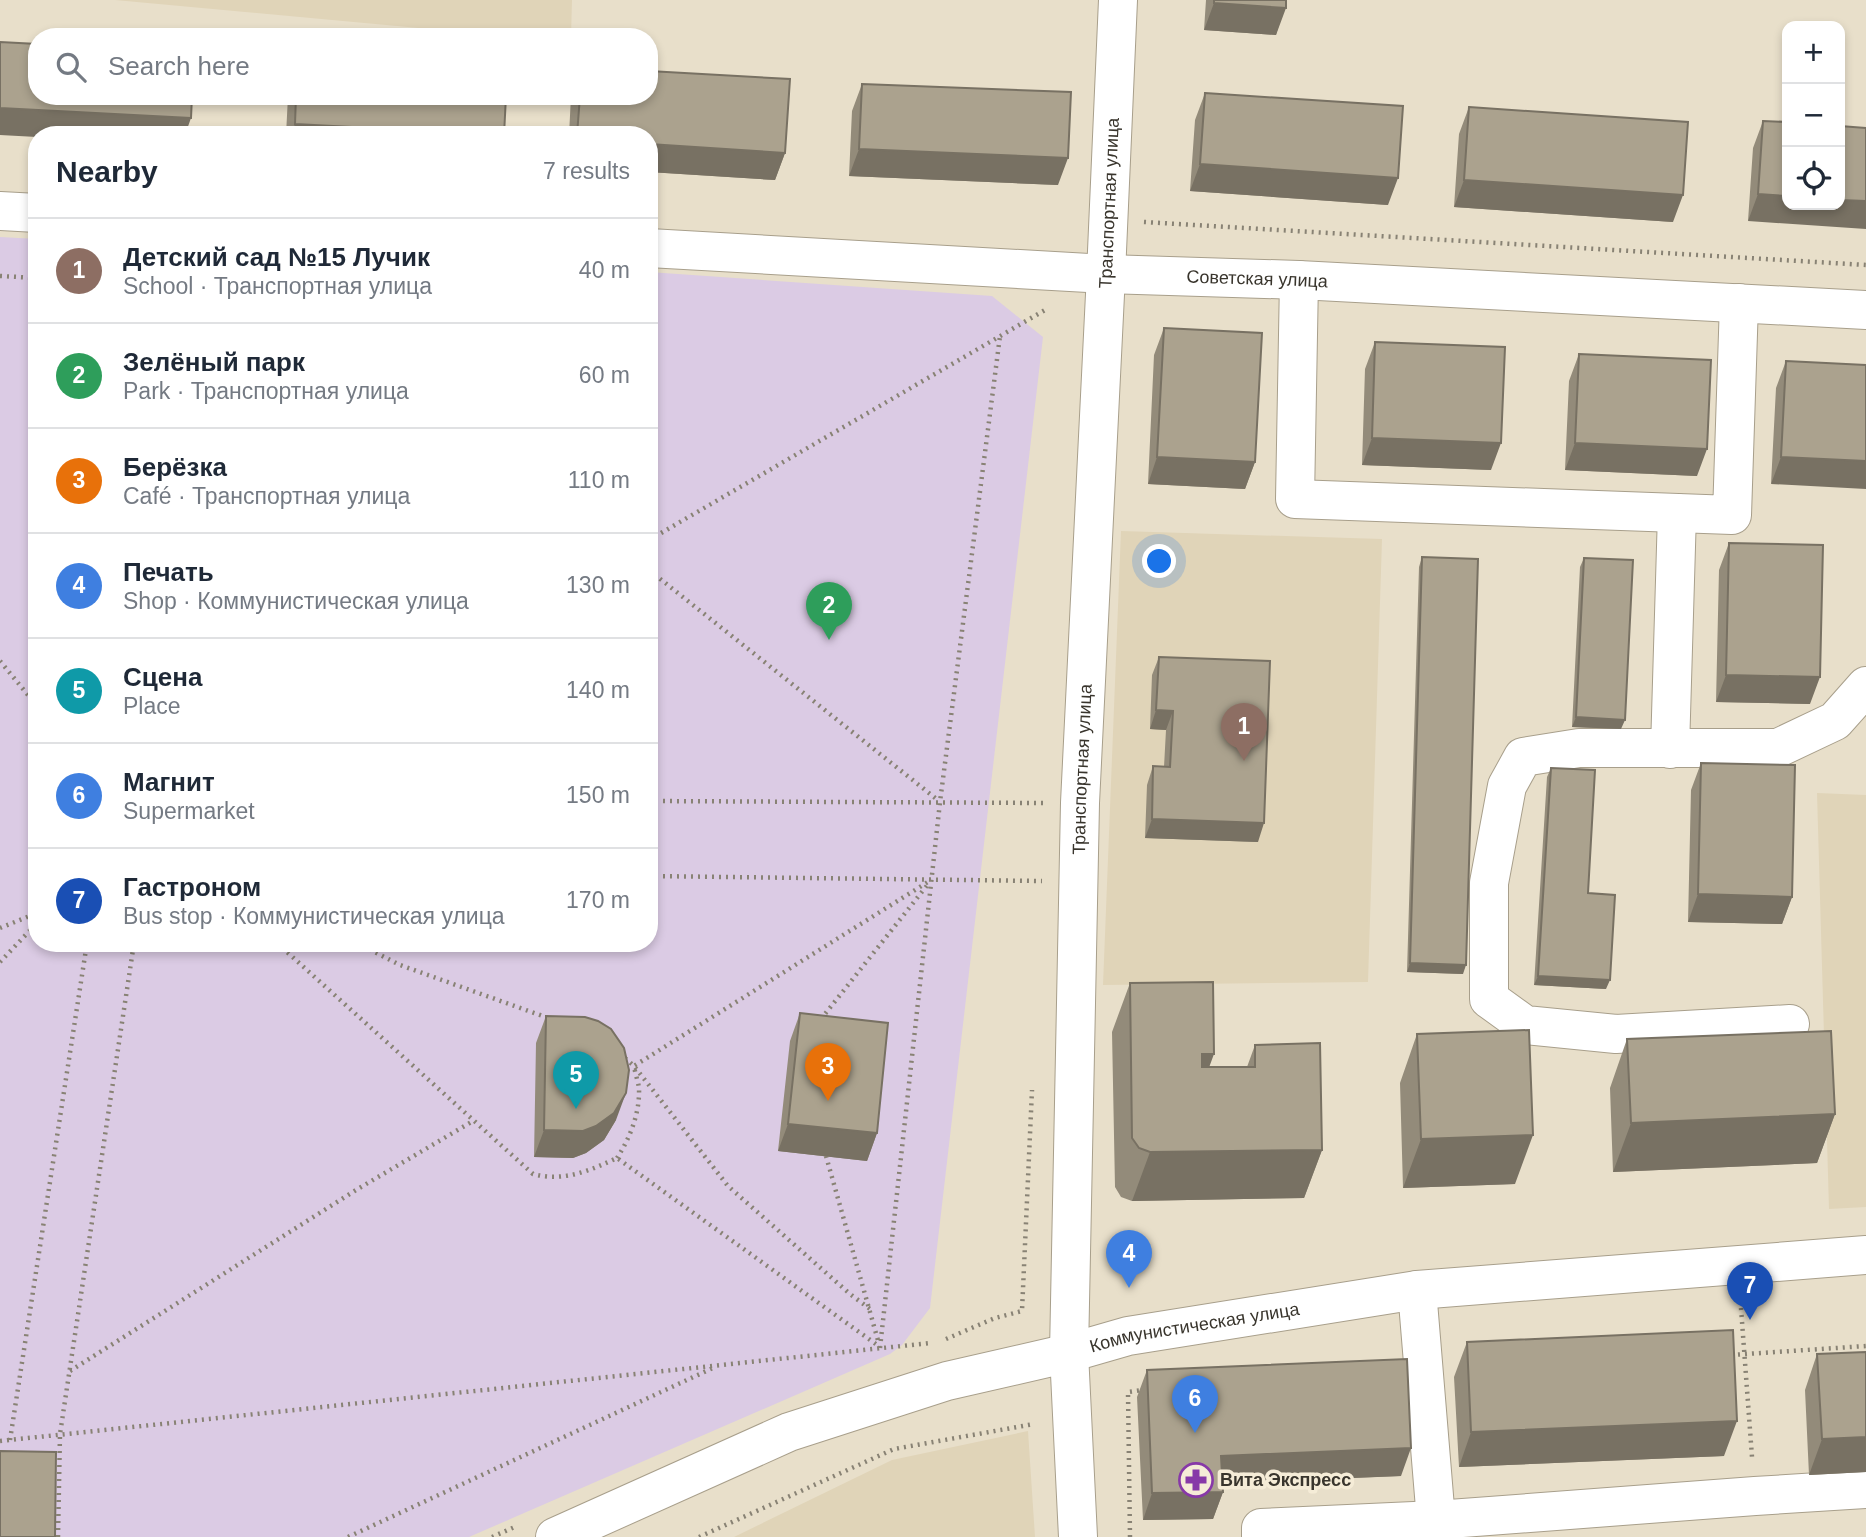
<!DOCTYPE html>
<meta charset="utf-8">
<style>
:root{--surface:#fff;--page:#f6f6f7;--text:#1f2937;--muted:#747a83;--line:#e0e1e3;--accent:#8738a8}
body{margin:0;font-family:Helvetica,sans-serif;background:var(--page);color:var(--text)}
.controls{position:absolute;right:21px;top:21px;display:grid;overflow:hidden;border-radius:14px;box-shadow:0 4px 10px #0003}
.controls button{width:63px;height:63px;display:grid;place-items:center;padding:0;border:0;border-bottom:2px solid var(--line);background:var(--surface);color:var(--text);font:35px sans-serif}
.you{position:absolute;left:1160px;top:562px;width:24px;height:24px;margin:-18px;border:5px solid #fff;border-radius:50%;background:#1a73e8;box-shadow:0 0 0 10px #1a73e833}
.badge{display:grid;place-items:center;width:46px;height:46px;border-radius:50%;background:var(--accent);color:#fff;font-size:23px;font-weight:700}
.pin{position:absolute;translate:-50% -58px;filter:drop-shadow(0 2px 4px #0008)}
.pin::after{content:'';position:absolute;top:37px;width:24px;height:21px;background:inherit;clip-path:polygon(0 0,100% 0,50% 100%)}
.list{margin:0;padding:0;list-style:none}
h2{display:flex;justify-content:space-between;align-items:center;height:91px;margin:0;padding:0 28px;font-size:30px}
h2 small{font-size:23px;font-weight:400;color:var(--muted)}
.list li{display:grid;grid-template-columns:46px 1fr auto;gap:21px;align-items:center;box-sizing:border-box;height:105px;padding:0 28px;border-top:2px solid var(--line)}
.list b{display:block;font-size:26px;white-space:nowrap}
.list p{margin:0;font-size:23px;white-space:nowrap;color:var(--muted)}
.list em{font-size:23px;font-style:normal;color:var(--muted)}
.icon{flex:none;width:38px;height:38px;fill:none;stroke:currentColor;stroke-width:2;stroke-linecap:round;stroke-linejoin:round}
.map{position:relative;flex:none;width:1866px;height:1537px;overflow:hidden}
.search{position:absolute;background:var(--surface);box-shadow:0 4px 10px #0003;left:28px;top:28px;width:630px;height:77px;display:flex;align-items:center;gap:18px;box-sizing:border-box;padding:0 24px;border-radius:28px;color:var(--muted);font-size:26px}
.panel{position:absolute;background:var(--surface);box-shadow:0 4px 10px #0003;left:28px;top:126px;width:630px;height:826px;border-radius:28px}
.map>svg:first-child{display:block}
.built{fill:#e0d4b8}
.green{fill:#dbcbe4}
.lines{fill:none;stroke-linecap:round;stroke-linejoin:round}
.minor-casing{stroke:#a89f8b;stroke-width:40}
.major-casing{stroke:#a89f8b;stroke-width:40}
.path{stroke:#888274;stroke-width:4.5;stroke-dasharray:2 5;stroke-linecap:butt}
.minor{stroke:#fff;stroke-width:38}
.major{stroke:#fff;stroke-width:38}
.wall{fill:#938b7a}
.shaded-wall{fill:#787163}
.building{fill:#aba28e;stroke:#787163;stroke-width:2}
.labels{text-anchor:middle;stroke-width:7;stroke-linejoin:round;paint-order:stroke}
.street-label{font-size:18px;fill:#39352d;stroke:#f5ecd7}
.poi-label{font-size:18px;font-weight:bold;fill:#39352d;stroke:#f5ecd7;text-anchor:start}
</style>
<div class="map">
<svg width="1866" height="1537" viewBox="0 0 1866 1537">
<rect width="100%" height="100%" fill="#e8dfca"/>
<path class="built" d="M115 0H572L571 37H515Z
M1121 531 1382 539 1368 982 1103 985Z
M1817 793 1866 795V1207L1829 1209Z
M1028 1431 1035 1537H734L892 1460Z"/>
<path class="green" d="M0 237 37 239V943H649V272L992 296 1043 337 930 1308 902 1345 890 1354 469 1537H0Z"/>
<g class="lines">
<g class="minor-casing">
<g id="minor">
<path d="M0 211 37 213"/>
<path id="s1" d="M649 248 1106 274 1299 280 1866 310"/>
<path d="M1299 280 1295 499 1732 515 1739 303"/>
<path d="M1670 749 1677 513"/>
<path d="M1790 1024 1616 1034 1525 1025 1489 999V883L1507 786 1523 757 1579 748H1778L1835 721 1866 686"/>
<path d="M1417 1290 1436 1520"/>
<path id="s2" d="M1078 1537 1069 1353 1080 803 1106 274 1118 0"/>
<path d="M1261 1537V1528L1436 1520 1755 1496 1866 1489"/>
</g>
</g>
<g class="major-casing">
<g id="major">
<path id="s3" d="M555 1537 789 1432 947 1381 1069 1353 1128 1336 1417 1290 1866 1255"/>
</g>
</g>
<path class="path" d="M1144 222 1866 265
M0 276 37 278
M649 540 1045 310
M649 570 939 801
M0 661 37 706
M649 801 1044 803
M649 876 1042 881
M0 928 37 913
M277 943 533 1174C564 1182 589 1171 617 1158L880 1347
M357 943 400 965 551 1019
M0 962 37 923
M821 1019 929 883
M625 1058 634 1066 728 1186 850 1294 870 1309
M826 1156 879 1344
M617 1158C630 1138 640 1113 639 1088 638 1081 635 1073 634 1066L931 880
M1741 1308 1752 1457
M946 1339 995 1318 1022 1311 1032 1090
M880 1348 940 802 1000 336
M1731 1355 1866 1346
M70 1371 356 1190 473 1121
M10 1440 87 943
M0 1441 930 1343
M58 1537 60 1434 134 943
M348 1537 715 1367
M492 1537 517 1526
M699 1537 894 1449 1034 1424
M1130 1537 1128 1392 1143 1390"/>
<use href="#minor" class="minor"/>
<use href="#major" class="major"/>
</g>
<path class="wall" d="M1206 0H1286L1276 35 1204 30Z
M862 84 1058 185 849 176 852 111Z
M1205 93 1388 205 1190 191 1195 120Z
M288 96H506L504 135H286Z
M571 96H649L785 153 775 180 649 172V135H569Z
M1469 107 1673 222 1454 207 1459 134Z
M1763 121 1866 128 1748 221 1753 148Z
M1164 328 1255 462 1245 489 1148 484 1154 355Z
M1375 342 1491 470 1362 465 1365 369Z
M1579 354 1697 476 1565 470 1569 381Z
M1786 361 1866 365 1771 484 1776 388Z
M1729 543 1810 704 1716 702 1719 570Z
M1422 557 1463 974 1407 972 1419 567Z
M1584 558 1621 729 1572 727 1580 567Z
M1159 657 1258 842 1145 838 1147 785 1153 766 1164 767 1166 730 1150 729 1152 675Z
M1701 763 1792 897 1782 924 1688 922 1691 790Z
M1551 768 1606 989 1534 985 1547 777Z
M1130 983 1209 1067H1247L1255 1045 1322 1150 1304 1198 1132 1201 1121 1197 1115 1187 1112 1032Z
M800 1013 877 1133 867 1161 778 1151 790 1041Z
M546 1016 616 1120 604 1140 586 1153 573 1158 534 1157 536 1043Z
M1417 1034 1515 1184 1403 1188 1400 1083Z
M1627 1039 1835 1114 1817 1163 1613 1172 1610 1088Z
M1467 1342 1724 1456 1459 1467 1454 1377Z
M1866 1352V1472L1809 1475 1805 1390 1817 1354Z
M1147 1370 1401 1476 1222 1483 1223 1492 1213 1519 1143 1520 1137 1397Z"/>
<path class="shaded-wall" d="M1214 3 1286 8 1276 35 1204 30Z
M0 108 191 118 185 135H37V137L0 135Z
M295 124 495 135H291Z
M649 144 785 153 775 180 649 172Z
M859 149 1068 158 1058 185 849 176Z
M1200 164 1398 178 1388 205 1190 191Z
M1464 180 1683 195 1673 222 1454 207Z
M1758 194 1787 196V205H1840V200L1866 201V229L1748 221Z
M1372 438 1501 443 1491 470 1362 465Z
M1575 443 1707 449 1697 476 1565 470Z
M1157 457 1255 462 1245 489 1148 484Z
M1781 457 1866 461V489L1771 484Z
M1726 675 1820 677 1810 704 1716 702Z
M1156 710 1173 711 1166 730 1150 729Z
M1576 717 1625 720 1621 729 1572 727Z
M1152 819 1264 823 1258 842 1145 838Z
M1698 894 1792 897 1782 924 1688 922Z
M1410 963 1466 965 1463 974 1407 972Z
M1538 976 1610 980 1606 989 1534 985Z
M1202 1054H1214L1196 1103Z
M626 1093 616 1120 604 1140 586 1153 573 1158 534 1157 544 1130Z
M1835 1114 1817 1163 1613 1172 1631 1123Z
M788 1124 877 1133 867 1161 778 1151Z
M1533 1135 1515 1184 1403 1188 1421 1139Z
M1322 1150 1304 1198 1132 1201 1150 1152Z
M1737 1421 1724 1456 1459 1467 1471 1432Z
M1866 1437V1472L1809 1475 1822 1439Z
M1411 1448 1401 1476 1211 1484 1221 1456Z
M1223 1492 1213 1519 1143 1520 1152 1493Z"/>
<path class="building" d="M1214 0H1286V8L1214 3Z
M0 42 37 44V96H192L191 118 0 108Z
M649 71 790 79 785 153 649 144V135H577L580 96H649Z
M862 84 1071 92 1068 158 859 149Z
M1205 93 1403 106 1398 178 1200 164Z
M296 96H506L504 135 295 124Z
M1469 107 1688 122 1683 195 1464 180Z
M1763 121 1787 122V196L1758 194Z
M1840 126 1866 128V201L1840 200Z
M1164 328 1262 333 1255 462 1157 457Z
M1375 342 1505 347 1501 443 1372 438Z
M1579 354 1711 360 1707 449 1575 443Z
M1786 361 1866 365V461L1781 457Z
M1729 543 1823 545 1820 677 1726 675Z
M1422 557 1478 559 1466 965 1410 963Z
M1584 558 1633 560 1625 720 1576 717Z
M1159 657 1270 661 1264 823 1152 819 1153 766 1170 767 1173 711 1156 710Z
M1701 763 1795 765 1792 897 1698 894Z
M1551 768 1595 770 1588 893 1615 895 1610 980 1538 976Z
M1213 982 1214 1054H1202V1067H1255V1045L1320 1043 1322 1150 1150 1152 1139 1148 1132 1138 1130 983Z
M800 1013 888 1023 877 1133 788 1124Z
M546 1016 585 1017 598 1021 611 1029 624 1048 629 1070 626 1093 614 1113 596 1126 583 1131 544 1130Z
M1529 1030 1533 1135 1421 1139 1417 1034Z
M1831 1031 1835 1114 1631 1123 1627 1039Z
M1733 1330 1737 1421 1471 1432 1467 1342Z
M1866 1352V1437L1822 1439 1817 1354Z
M1407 1359 1411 1448 1221 1456 1223 1492 1152 1493 1147 1370Z
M0 1451 56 1452 55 1537H0Z"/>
<defs>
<g id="pharmacy-ring" transform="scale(1.75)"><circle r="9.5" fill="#f5ecd7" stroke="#8738a8" stroke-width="1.5"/><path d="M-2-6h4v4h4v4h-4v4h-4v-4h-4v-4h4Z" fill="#8738a8"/></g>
</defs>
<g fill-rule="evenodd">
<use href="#pharmacy-ring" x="1196" y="1480"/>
</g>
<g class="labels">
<g class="street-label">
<text dy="6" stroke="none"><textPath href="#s2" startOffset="1335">Транспортная улица</textPath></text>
<text dy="6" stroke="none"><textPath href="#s1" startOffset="609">Советская улица</textPath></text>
<text dy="6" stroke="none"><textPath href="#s2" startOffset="768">Транспортная улица</textPath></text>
<text dy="6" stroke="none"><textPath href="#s3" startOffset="676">Коммунистическая улица</textPath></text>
</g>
<g class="poi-label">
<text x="1220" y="1486">Вита Экспресс</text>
</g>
</g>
</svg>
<div class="controls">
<button>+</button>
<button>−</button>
<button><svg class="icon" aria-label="locate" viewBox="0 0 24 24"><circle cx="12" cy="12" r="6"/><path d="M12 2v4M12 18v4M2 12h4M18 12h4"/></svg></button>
</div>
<div class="you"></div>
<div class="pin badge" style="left:1244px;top:761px;background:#8d6e63">1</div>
<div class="pin badge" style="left:829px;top:640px;background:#2e9e5b">2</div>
<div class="pin badge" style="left:828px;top:1101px;background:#e8710a">3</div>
<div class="pin badge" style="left:1129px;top:1288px;background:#3f7fe0">4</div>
<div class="pin badge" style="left:576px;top:1109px;background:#0f9aa8">5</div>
<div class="pin badge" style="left:1195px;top:1433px;background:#3f7fe0">6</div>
<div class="pin badge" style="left:1750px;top:1320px;background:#1a4fb4">7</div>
<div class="search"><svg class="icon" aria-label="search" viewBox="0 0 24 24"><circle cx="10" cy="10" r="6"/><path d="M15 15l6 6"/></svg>Search here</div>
<section class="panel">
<h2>Nearby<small>7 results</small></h2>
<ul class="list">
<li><span class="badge" style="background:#8d6e63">1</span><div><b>Детский сад №15 Лучик</b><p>School · Транспортная улица</p></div><em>40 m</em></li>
<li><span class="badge" style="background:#2e9e5b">2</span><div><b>Зелёный парк</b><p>Park · Транспортная улица</p></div><em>60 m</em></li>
<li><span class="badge" style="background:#e8710a">3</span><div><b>Берёзка</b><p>Café · Транспортная улица</p></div><em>110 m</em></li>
<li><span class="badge" style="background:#3f7fe0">4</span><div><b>Печать</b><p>Shop · Коммунистическая улица</p></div><em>130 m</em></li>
<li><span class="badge" style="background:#0f9aa8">5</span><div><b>Сцена</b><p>Place</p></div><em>140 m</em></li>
<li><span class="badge" style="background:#3f7fe0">6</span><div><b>Магнит</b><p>Supermarket</p></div><em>150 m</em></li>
<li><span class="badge" style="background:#1a4fb4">7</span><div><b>Гастроном</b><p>Bus stop · Коммунистическая улица</p></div><em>170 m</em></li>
</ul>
</section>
</div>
